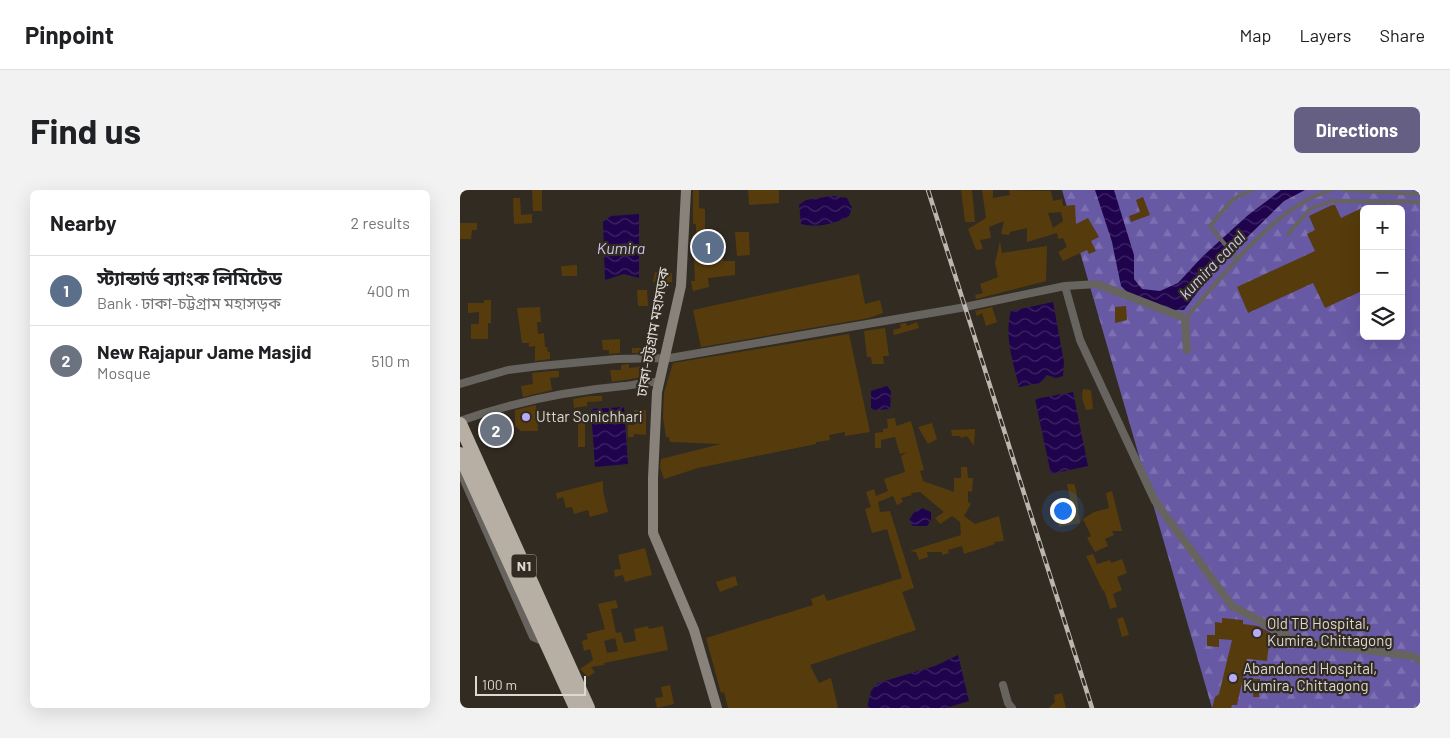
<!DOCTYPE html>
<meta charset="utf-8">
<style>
:root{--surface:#fff;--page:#f2f2f2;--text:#202124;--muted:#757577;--line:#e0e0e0;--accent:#645f83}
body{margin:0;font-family:Barlow,"Noto Sans Bengali",sans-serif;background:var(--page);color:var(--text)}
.controls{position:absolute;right:15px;top:15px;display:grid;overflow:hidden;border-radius:8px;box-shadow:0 5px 20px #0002}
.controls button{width:45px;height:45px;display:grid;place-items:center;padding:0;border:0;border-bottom:1px solid var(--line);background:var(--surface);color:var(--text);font:25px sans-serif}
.scale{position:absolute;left:15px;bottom:12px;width:111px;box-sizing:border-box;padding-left:5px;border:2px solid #dcd8d2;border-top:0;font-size:14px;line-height:18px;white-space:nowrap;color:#dcd8d2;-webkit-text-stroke:4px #322b22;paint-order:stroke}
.you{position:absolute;left:602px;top:320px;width:18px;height:18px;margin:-12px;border:4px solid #fff;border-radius:50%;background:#1a73e8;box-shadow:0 0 0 8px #1a73e833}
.badge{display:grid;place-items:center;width:32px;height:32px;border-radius:50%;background:var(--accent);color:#fff;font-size:16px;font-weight:700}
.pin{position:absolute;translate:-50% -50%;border:2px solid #fff;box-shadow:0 1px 5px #0006}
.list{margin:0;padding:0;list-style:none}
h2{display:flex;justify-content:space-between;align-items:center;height:65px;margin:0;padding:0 20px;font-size:21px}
h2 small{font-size:16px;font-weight:400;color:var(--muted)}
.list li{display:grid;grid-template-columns:32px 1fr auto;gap:15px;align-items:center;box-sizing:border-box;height:70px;padding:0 20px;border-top:1px solid var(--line)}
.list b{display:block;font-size:19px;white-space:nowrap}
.list p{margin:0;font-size:16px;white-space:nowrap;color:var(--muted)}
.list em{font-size:16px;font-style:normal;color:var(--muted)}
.icon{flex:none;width:28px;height:28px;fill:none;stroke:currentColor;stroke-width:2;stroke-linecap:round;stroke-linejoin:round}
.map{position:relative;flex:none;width:960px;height:518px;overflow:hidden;border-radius:8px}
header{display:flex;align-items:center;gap:30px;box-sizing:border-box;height:70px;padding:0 25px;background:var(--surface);border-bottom:1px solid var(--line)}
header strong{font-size:24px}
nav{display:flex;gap:28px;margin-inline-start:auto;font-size:18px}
.intro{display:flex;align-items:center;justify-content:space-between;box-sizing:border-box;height:120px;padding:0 30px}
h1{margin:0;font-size:35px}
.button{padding:12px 22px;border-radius:8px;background:var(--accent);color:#fff;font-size:18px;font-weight:700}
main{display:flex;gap:30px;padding:0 30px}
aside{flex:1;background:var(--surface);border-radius:8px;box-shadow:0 5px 20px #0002}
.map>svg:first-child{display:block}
.forest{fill:url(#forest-firs);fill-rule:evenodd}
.water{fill:url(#water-waves)}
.building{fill:#563c0c;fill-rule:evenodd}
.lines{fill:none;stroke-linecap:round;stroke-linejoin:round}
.lane{stroke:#67645f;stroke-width:4}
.street{stroke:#67645f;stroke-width:8}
.secondary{stroke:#88827b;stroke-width:10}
.highway{stroke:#b7afa4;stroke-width:14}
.rail-casing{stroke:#bbb6b0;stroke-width:4.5}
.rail{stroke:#322b22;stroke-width:2.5;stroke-dasharray:8;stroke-linecap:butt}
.poi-dot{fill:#b7abf8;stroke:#322b22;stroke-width:2}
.labels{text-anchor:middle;stroke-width:4.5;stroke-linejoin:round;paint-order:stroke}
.shield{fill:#322b22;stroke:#a9a49d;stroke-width:1}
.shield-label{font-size:14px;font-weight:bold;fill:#dcd8d2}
.street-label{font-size:15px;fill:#dcd8d2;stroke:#322b22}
.poi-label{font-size:15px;fill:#dcd8d2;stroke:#322b22;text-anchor:start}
.water-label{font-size:16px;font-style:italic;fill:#cdc8f2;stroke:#322b22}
</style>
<header>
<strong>Pinpoint</strong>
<nav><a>Map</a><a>Layers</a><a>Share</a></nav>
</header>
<div class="intro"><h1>Find us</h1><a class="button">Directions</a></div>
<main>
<aside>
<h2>Nearby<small>2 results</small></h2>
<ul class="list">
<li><span class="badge" style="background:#5c6f8a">1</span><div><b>স্ট্যান্ডার্ড ব্যাংক লিমিটেড</b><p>Bank · ঢাকা-চট্টগ্রাম মহাসড়ক</p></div><em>400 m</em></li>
<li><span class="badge" style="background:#6b7280">2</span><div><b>New Rajapur Jame Masjid</b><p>Mosque</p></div><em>510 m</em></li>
</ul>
</aside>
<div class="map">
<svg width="960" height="518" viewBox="0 0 960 518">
<defs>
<pattern id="forest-firs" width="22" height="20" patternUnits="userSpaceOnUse" patternTransform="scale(1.25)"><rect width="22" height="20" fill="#6859a5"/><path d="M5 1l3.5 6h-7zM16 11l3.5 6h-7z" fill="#7d70b1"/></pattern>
<pattern id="water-waves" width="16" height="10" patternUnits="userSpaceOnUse" patternTransform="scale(1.25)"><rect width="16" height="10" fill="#1f034c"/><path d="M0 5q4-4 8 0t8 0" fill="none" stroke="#3f2765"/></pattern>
</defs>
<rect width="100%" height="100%" fill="#322b22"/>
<path class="forest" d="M602 0H960V518H752ZM904 19H941V146H904Z"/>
<path class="water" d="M635 0H654L674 65V89L682 99 700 101 718 93 742 67 787 26 821 0H845L824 11 754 80 724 120H711L669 104 661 96 652 52Z
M372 6 387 8 392 18 389 26C376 34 356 38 341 34L339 15 346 10Z
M179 24V88L164 84 145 90 143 32 151 26Z
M593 112 604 172 603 186 596 188 587 185 580 193 559 197C553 171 544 147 551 121Z
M427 196 431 201 430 219 414 220 411 218V201Z
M613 202 628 276 591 284 575 209Z
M164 217 168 274 135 277 131 219Z
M462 318 471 322V330L467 336H453L449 330 455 321Z
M498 465 509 511 486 518H407L411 501 418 493 475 476Z"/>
<path class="building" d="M72 0H82V21H73Z
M233 0H239V18L245 19V40H255V45L262 44 263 71H275V85L248 88 249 97 233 101 231 91H235L233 45H236V34H233Z
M288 0H319V13L289 15Z
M501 0H512L515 32H505Z
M522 0H533V8L550 5 549 0 591 1 593 11 602 9 603 16 615 15 616 34 628 28 639 47 631 51 636 61 629 64 627 60 603 71 598 62 607 57 603 48 598 49 597 43 567 52V38L550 42 549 45 541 44 544 31 529 37 531 48 520 50 523 59 516 60 508 39 526 28ZM601 22 603 31 593 38 588 23Z
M683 7 690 25 671 32 669 26 680 22 676 10Z
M53 8H60L61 25 72 24V33L54 34Z
M872 15H875L881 28 904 17V100L865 118 853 93 788 123 777 97 855 61 847 44 855 40 849 26Z
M0 33H17V40H12L11 49H0Z
M275 42H289L290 65 277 66Z
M540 51 542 63 587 56 586 91 516 109 515 105 523 103 520 94 538 87 535 73Z
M117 75V86H102L101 76Z
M195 82 212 83V92H193Z
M399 84 405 114 420 110 423 123 409 128 241 157 233 120Z
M177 100H187L188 116H178Z
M24 110H31V133H28V149H11V134H19V122L8 123V113H24Z
M666 116 667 130 655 133V117Z
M80 117 81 132H77L78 144 84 143 85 157H87L88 162H90V169L75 171V156L69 157V153H62L57 118Z
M532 117 537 132 526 136 522 123 517 126 515 121Z
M457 132 459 138 434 145 433 140 441 138 440 134 446 133 447 136Z
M425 138 429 166H423L424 174H412L411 167H407L404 141Z
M389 144 410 242 385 246V242L369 245 370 250 356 252V254L238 278 204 289 200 277 201 269 261 254 210 252 209 247H206L203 227 204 203 213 173Z
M187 145 197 147 193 163H172V158H184Z
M160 149V163L149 164V160H143L142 150Z
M169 174V178L190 175V186L152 192 150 180H161V175Z
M91 181H99V187L90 188 92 200 63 207 61 196 73 194 72 183Z
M623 199 631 200 633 219 626 220 622 208Z
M129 206H142V211L127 212V216L114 218 113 209Z
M76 215 78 241H61L55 236V220Z
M174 220H186V245L174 244V247H168V235H174Z
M41 224 44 243 25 246 22 229Z
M435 228 436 236 451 231 464 280 460 281 463 291 494 302V288H501V277H507L508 288H513L512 302 508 301V312L511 314 504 326 515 334 539 326 544 351 534 352 535 354 504 364 502 356 488 360 489 363 482 365V362H467L468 367 459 370 456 362 450 361 501 345 500 332 492 326 480 334 475 328 484 322 460 302 451 303 452 305 441 308 443 312 437 315 433 306 418 312 420 322 430 321 454 398 442 402 456 440 350 475 359 493 371 488 378 518H268L264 502 261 503 246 448 353 415 351 409 364 404 367 411 442 388 427 339 412 343 405 319 411 317 406 302 414 299 416 306 428 301 424 289 445 282 441 266 447 262 440 264 435 247 421 250V258H415V243L423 242V239L428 238 427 229Z
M118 232H125V257H118Z
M472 233 477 249 468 254 458 237Z
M515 239 514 256 507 246 501 248 500 246H492L491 240Z
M143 291V301L148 322 130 327 128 320 114 324 112 317 106 318 103 307 97 309 96 303Z
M607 294H614L616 299 620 333 599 337 596 324 599 323 596 317 610 310Z
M652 301 662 341H652L654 345 645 349 648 356 635 362 627 348 631 346 623 329 634 322 649 318 646 303Z
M185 358 192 385 165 392 163 385 155 387 154 380 161 379 158 365Z
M633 364 637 374 650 370 651 373 662 369 667 383 657 387 662 400 653 404 657 417 650 419 644 400 643 401 626 366Z
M275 386 278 395 260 402 256 392Z
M156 410 158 418 151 419 156 443 161 442 164 453 176 451 174 439 188 436 189 439 203 436 208 460 144 473V475L131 477 135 482 128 487 120 479 133 470 130 459 124 461 122 451 128 449 126 444 145 439 138 414ZM155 448 158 461 147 463 144 451Z
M663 427 669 445 662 447 657 429Z
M762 428 783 430V434L798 436 813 444 812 453H809L807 471 787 469 777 515H772L771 518H752L755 507 759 504 772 450 759 449V457L747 456V445H755V432L762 433Z
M794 489H800L799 497H809V493L815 494 814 503 799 502V507H793Z
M210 495 214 514 197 518 195 508 203 507 201 497Z
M602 503 606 518H589L595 512 594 505Z"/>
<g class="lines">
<path class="lane" d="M882 0 960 4
M828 44 850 19 871 11 960 12
M777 69 750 36 773 9 792 0
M725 129C761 88 818 13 872 0"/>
<path class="street" d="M605 96 620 150 695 311 772 416 840 452 952 466 960 470
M0 194 48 180 80 176 156 169 210 168 500 118 605 96 637 94 722 127 725 129 727 160
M0 231C53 212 108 201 164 196 175 195 187 191 198 192
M0 281 73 447 80 450
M543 495 548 513 552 518"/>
<path class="secondary" d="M226 0 221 96 197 202 193 288V343L234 440 257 518"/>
<path class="highway" d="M0 234 128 518
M0 264 116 518"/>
<g class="rail-casing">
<path id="rail" d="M468 0 632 518"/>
</g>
<use href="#rail" class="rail"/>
</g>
<g class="poi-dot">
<circle cx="66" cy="227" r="5"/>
<circle cx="797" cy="443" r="5"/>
<circle cx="773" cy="488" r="5"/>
</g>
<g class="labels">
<rect class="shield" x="51.5" y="364.5" width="25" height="23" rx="4"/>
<g class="shield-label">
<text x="64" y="381">N1</text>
</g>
<g class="street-label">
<text transform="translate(193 142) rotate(-80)" y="5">ঢাকা-চট্টগ্রাম মহাসড়ক</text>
</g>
<g class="poi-label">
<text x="76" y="232">Uttar Sonichhari</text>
<text x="807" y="439">Old TB Hospital,<tspan x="807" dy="17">Kumira, Chittagong</tspan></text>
<text x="783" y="484">Abandoned Hospital,<tspan x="783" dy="17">Kumira, Chittagong</tspan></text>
</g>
<g class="water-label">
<text x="161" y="64">Kumira</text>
<text transform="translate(752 75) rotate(-46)" y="6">kumira canal</text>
</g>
</g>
</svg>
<div class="controls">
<button>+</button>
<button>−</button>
<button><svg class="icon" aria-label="layers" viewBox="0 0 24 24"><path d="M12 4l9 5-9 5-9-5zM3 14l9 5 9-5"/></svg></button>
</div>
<div class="scale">100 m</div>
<div class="you"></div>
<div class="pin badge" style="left:248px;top:57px;background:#5c6f8a">1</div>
<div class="pin badge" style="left:36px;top:240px;background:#6b7280">2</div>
</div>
</main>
